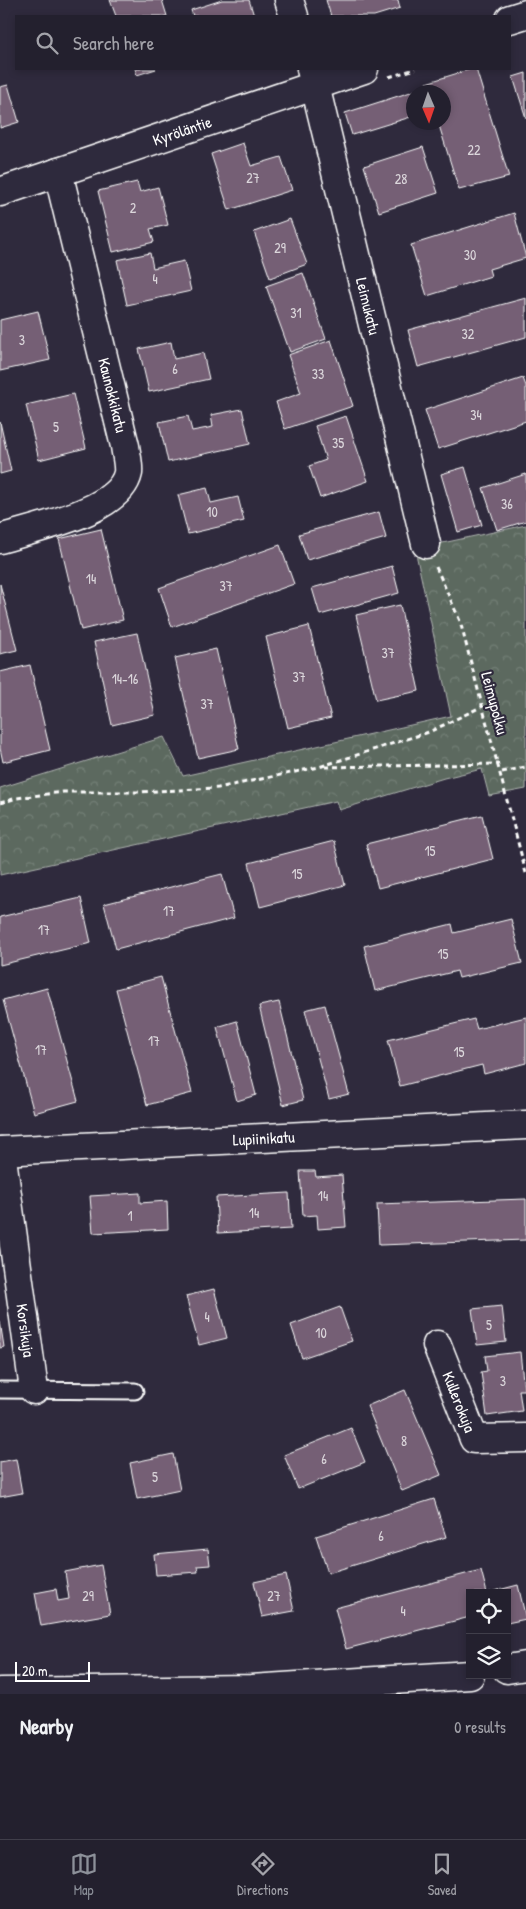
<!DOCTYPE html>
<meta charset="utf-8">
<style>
:root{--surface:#23202e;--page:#2f2d3a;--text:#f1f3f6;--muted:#a3a3aa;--line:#403e4a;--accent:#8c9099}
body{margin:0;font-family:"Patrick Hand",sans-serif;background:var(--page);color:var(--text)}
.controls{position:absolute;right:15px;bottom:15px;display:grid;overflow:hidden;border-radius:0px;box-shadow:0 2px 8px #0003}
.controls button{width:45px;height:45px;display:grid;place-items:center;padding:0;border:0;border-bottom:1px solid var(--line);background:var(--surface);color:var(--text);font:25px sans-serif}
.compass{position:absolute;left:406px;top:85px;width:45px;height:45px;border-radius:50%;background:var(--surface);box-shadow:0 2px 8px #0003;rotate:178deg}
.scale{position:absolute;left:15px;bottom:12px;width:75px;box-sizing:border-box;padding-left:5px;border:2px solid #fff;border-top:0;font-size:14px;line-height:18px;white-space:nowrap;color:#fff;-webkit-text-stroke:4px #2f2a3d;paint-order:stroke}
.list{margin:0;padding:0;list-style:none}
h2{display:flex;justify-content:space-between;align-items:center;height:65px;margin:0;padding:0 20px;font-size:21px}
h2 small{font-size:16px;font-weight:400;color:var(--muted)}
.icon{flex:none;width:28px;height:28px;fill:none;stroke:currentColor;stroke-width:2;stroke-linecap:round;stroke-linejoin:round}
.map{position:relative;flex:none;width:526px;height:1694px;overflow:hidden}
.search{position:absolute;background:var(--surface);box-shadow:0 2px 8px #0003;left:15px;right:15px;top:15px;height:55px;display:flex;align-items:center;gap:12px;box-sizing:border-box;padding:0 18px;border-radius:0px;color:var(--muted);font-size:19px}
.sheet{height:145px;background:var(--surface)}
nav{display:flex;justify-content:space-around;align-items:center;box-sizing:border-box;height:70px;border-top:1px solid var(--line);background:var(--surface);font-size:14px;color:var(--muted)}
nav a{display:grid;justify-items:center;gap:2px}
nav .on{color:var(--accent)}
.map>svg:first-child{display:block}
.forest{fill:url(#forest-crowns);stroke:#aeb4af}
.building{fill:#745e74;stroke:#fff}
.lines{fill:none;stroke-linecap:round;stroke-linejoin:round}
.lane-casing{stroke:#fff;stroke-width:19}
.street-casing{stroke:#fff;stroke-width:31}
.secondary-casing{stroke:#fff;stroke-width:31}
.path{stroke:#fff;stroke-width:3;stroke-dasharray:5 4;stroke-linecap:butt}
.lane{stroke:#2f2a3d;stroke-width:15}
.street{stroke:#2f2a3d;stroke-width:28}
.secondary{stroke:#2f2a3d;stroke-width:28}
.labels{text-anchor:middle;stroke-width:4.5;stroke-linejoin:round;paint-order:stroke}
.number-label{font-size:14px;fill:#dcd7dc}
.street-label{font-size:16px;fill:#fff;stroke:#2f2a3d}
</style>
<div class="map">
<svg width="526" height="1694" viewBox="0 0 526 1694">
<defs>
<pattern id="forest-crowns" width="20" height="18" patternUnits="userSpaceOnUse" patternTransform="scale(1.25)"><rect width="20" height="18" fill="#5c695f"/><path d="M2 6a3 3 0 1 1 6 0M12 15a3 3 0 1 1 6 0" fill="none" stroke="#748077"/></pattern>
</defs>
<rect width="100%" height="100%" fill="#2f2a3d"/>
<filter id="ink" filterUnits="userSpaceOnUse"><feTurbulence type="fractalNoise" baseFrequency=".02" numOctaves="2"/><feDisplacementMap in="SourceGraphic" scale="10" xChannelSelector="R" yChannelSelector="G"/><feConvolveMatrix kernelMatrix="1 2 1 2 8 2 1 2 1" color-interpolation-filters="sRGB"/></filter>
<g filter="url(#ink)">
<path class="forest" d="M526 525V789L489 796 482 769 444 778 339 810 336 801 0 875V788L164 737 183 776 451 716 415 549Z"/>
<path class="building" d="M110 0H162L167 16H116Z
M222 0H249L254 16H193L191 10Z
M326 0H398L400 8 374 16H331Z
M135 69H156L137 75Z
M471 69H476L509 177 459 190 438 122H444V92H429L426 83Z
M526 73V118L513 77Z
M8 85 19 122 0 128V87Z
M417 90 418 92H414V116L352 135 345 113Z
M243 143 251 166 281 157 292 190 229 210 211 154Z
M423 147 438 193 379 212 364 166Z
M137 182 140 192 158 187 168 225 150 229 154 242 113 252 98 191Z
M514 213 526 258 489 269 491 276 427 296 411 245Z
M290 219 307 264 270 278 254 232Z
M150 253 153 268 184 261 191 291 127 305 117 260Z
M303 273 326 339 290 352 266 286Z
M526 298V337L418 367 408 330Z
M38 311 50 360 0 371V320Z
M331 340 353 406 285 429 276 402 301 393 288 355Z
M171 342 174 359 203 353 209 379 149 392 139 349Z
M523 378 526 386V421L438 449 425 410Z
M73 394 86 448 39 460 26 405Z
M242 409 250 444 168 462 159 422 188 416 192 431 213 427 211 415Z
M346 416 368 481 320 498 309 466 326 460 315 426Z
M0 422 11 471 0 474Z
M465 467 482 525 458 532 441 474Z
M526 474V521L497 530 483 488Z
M207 488 211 503 238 497 244 521 188 534 178 495Z
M379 512 386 538 307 560 299 534Z
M101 529 123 620 81 630 59 539Z
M280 545 294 584 172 627 159 588Z
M392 566 399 593 320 615 312 588Z
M0 584 17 650 0 654Z
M400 605 419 691 376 700 356 615Z
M309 626 331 718 288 728 266 637Z
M137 633 155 715 112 725 94 642Z
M216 649 239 749 198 758 175 658Z
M30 665 50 750 3 762 0 748V672Z
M482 815 493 859 378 888 366 844Z
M334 841 345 885 260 907 249 863Z
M222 874 234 918 116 949 104 904Z
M81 898 91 943 0 965V917Z
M511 919 522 963 459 978 457 971 375 991 364 946 452 924 454 933Z
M161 977 192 1093 147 1105 116 989Z
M47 988 78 1101 34 1113 3 1000Z
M279 1002 303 1100 283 1105 259 1006Z
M325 1005 349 1094 329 1099 305 1010Z
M526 1017V1063L484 1074 482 1065 400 1086 388 1040 474 1019 477 1029Z
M237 1021 256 1095 237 1101 217 1027Z
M300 1171H315L316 1177 342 1175 346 1227 318 1229 317 1215 303 1216Z
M140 1193V1203L167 1201 168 1229 93 1233 90 1196Z
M289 1193 291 1229 218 1233 216 1197Z
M526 1199V1240L379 1245 377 1204Z
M214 1289 227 1338 199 1345 186 1296Z
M502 1306 506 1342 477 1345 472 1309Z
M340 1307 352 1341 302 1358 291 1325Z
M0 1321 4 1347 0 1348Z
M520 1352 524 1390H519L522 1411 487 1416 481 1372 487 1371 485 1356Z
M405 1390 441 1475 402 1491 367 1406Z
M351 1428 365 1462 298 1489 284 1455Z
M173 1454 180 1490 137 1499 130 1463Z
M16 1459 22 1493 0 1497V1462Z
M434 1499 446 1537 328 1573 316 1536Z
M208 1549 210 1565 197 1566 198 1572 156 1575 154 1554Z
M101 1565 110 1614 41 1626 35 1593 56 1589 58 1601 69 1599 65 1572Z
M481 1570 487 1593 518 1585 526 1619 507 1623V1593H470V1617L346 1649 335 1608Z
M286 1575 294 1611 262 1617 254 1582Z"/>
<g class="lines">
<g class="lane-casing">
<path id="lane" d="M0 1390 135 1391"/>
</g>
<g class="street-casing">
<g id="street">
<path d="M289 0 294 16"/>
<path d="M510 19 526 14"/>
<path id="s1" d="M311 69 426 544"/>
<path id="s2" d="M0 192 364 69"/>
<path d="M0 539C34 528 120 512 128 473 129 465 126 454 125 446L58 172"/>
<path id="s3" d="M0 1151 526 1125"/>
<path id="s4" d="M1 1151 34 1390"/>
<path id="s5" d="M437 1345 474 1439 526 1438"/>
</g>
</g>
<g class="secondary-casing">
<path id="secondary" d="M507 1669 526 1666
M0 1692 251 1689 470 1675"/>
</g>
<path class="path" d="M389 77 415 69
M436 567 460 621 526 873
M325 767 499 764
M502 772 526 767
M0 803 17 798 63 792H137L218 788 319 767 429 732 483 706"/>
<use href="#lane" class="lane"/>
<use href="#street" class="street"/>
<use href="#secondary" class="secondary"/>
</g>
</g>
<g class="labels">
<g class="number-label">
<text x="474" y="155">22</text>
<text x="253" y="183">27</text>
<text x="401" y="184">28</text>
<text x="133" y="213">2</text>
<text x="280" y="253">29</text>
<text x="470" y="260">30</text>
<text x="155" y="284">4</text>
<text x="296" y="318">31</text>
<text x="468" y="339">32</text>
<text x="22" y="345">3</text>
<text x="175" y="374">6</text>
<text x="318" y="379">33</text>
<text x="476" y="420">34</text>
<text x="56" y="432">5</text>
<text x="338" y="448">35</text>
<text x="507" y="509">36</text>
<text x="212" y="517">10</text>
<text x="91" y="584">14</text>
<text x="226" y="591">37</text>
<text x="388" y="658">37</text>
<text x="299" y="682">37</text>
<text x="125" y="684">14-16</text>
<text x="207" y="709">37</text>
<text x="430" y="856">15</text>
<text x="297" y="879">15</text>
<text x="169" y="916">17</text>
<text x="44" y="935">17</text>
<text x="443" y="959">15</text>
<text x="154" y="1046">17</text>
<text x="41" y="1055">17</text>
<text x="459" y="1057">15</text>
<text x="323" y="1201">14</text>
<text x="254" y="1218">14</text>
<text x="130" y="1221">1</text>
<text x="207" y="1322">4</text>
<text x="489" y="1330">5</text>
<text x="321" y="1338">10</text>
<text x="503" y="1386">3</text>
<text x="404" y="1446">8</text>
<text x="324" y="1464">6</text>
<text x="155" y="1482">5</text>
<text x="381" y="1541">6</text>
<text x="88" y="1601">29</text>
<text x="274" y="1601">27</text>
<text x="403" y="1616">4</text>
</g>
<g class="street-label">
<text dy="6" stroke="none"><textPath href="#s2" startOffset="192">Kyröläntie</textPath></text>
<text dy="6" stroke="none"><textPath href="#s1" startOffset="244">Leimukatu</textPath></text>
<text transform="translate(113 395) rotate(76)" y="6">Kaunokkikatu</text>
<text transform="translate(495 703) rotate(75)" y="6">Leimupolku</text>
<text dy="6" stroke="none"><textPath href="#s3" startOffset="264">Lupiinikatu</textPath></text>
<text dy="6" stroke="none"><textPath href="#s4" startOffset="181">Korsikuja</textPath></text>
<text dy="6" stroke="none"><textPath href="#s5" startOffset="61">Kullerokuja</textPath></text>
</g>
</g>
</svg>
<div class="controls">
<button><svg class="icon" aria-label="locate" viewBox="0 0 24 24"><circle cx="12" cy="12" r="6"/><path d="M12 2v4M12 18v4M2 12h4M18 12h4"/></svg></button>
<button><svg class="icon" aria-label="layers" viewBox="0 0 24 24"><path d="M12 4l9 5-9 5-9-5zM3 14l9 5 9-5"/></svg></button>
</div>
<svg class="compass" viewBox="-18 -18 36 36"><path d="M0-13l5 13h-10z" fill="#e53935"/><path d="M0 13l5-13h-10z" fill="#a3a3aa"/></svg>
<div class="scale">20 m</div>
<div class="search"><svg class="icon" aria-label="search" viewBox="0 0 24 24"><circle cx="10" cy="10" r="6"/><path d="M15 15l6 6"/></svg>Search here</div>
</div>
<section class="sheet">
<h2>Nearby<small>0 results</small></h2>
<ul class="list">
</ul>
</section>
<nav>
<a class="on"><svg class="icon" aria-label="map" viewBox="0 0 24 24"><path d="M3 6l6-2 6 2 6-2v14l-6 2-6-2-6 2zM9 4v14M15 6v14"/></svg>Map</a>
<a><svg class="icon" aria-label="directions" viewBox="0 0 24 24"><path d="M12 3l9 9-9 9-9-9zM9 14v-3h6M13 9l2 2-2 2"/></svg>Directions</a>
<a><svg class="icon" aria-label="saved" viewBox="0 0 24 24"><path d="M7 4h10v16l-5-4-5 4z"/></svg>Saved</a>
</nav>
